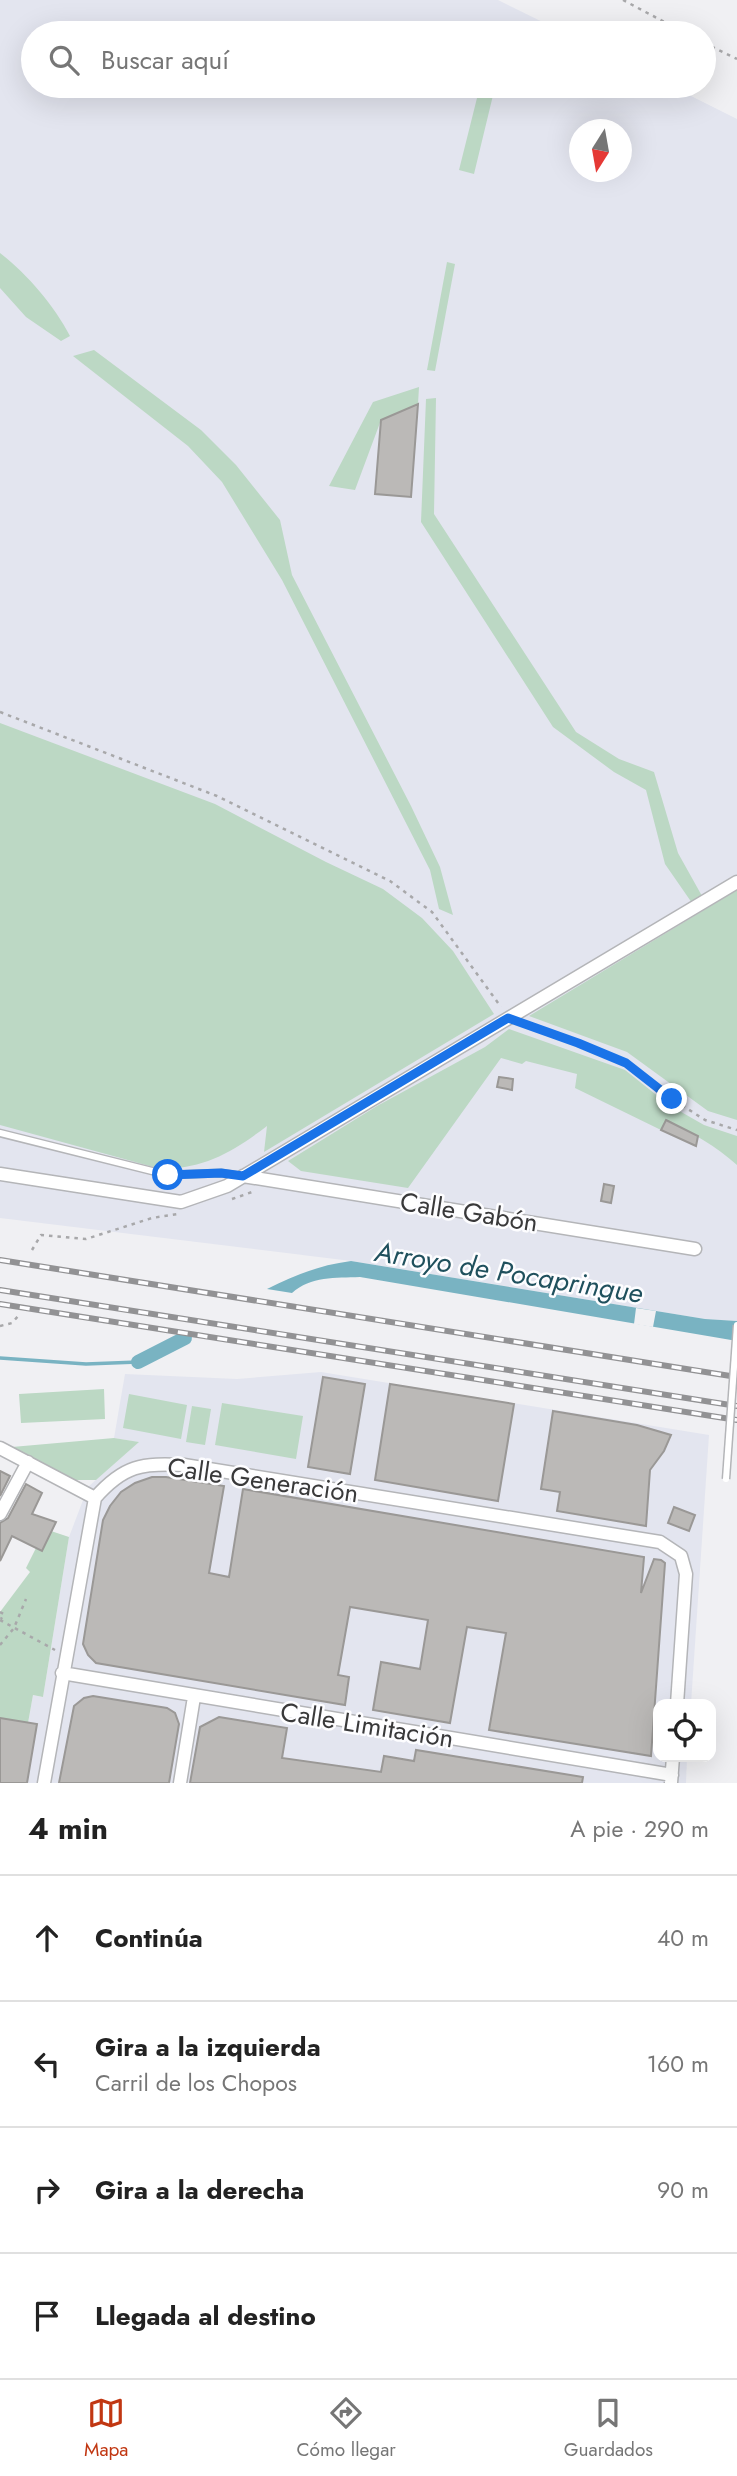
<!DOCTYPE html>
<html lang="es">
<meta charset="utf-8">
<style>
:root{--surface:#fff;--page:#f2f2f2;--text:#222;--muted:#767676;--line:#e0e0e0;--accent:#c13712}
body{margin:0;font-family:Jost,sans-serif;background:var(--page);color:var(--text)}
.controls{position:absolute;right:21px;bottom:21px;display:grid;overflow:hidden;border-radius:14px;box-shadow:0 7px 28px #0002}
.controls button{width:63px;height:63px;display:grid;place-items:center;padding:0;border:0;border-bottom:2px solid var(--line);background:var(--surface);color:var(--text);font:35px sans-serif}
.compass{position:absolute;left:569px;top:119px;width:63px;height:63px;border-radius:50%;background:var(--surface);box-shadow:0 7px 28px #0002;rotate:191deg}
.stop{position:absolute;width:21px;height:21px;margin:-16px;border:5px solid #1a73e8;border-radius:50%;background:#fff}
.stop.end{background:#1a73e8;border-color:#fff;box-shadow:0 2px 7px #0008}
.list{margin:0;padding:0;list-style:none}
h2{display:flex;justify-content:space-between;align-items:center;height:91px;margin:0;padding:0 28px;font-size:30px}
h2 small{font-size:23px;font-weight:400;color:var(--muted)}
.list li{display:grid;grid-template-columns:46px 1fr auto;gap:21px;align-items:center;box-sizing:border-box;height:126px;padding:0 28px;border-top:2px solid var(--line)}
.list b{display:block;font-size:26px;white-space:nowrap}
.list p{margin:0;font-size:23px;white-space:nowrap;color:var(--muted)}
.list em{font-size:23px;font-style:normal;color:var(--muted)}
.icon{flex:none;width:38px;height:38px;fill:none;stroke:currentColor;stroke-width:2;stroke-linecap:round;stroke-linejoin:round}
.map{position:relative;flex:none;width:737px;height:1783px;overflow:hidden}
.search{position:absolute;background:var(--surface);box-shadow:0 7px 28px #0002;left:21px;right:21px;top:21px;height:77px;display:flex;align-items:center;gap:18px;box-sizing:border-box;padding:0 24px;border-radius:38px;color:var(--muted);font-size:26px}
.sheet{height:595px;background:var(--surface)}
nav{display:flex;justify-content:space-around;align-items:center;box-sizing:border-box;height:98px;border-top:2px solid var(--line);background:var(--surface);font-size:19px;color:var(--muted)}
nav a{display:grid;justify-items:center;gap:4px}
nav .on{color:var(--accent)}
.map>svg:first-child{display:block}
.built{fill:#e3e5ef;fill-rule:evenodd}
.green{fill:#bcd8c4}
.water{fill:#79b3c2}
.pier{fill:#f0f0f3}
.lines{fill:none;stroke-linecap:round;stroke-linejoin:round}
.stream{stroke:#79b3c2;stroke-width:3.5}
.canal{stroke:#79b3c2;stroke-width:14}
.building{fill:#bbb9b7;stroke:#9a9896;stroke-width:2}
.service-casing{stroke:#b4b5b8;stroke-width:9}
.minor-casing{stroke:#b4b5b8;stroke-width:15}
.path{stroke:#a8a8aa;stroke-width:2.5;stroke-dasharray:3.5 5;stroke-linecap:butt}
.service{stroke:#fff;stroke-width:6}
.minor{stroke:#fff;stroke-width:12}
.rail-casing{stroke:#929294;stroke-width:6}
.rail{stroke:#fdfdff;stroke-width:3.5;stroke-dasharray:10;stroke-linecap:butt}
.service-bridge-casing{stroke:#b4b5b8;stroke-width:9;stroke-linecap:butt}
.service-bridge{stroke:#fff;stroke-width:6}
.route{stroke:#1a73e8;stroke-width:9}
.labels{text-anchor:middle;stroke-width:5;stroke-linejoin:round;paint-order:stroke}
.street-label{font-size:26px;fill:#39393a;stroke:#fdfdff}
.water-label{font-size:28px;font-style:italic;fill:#1f505d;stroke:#fdfdff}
</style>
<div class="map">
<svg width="737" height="1783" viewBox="0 0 737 1783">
<rect width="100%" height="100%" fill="#f0f0f3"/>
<path class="built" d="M0 0H498L565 33H33V86H671L737 119V1321L705 1319 351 1261 0 1218ZM580 130H622V172H580Z
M321 1372 709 1435 691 1704H658V1757H687L686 1783H0V1718L28 1723 33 1695 43 1697 69 1537 88 1487 138 1442 114 1438 125 1374 237 1379Z"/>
<path class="green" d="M480 86 495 87 474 174 459 170Z
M0 253C27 274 54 305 70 336L61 341 26 317 0 288Z
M447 262 455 264 435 371 427 370Z
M94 350 201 430 236 465 280 520 292 575 411 806 440 867 453 915 439 909 430 870 282 580 222 482 188 446 73 356Z
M419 387 418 404 381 420 355 490 329 486 373 402Z
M436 398 434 514 576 732 619 759 654 772 678 853 702 896 692 903 665 864 646 790 614 772 553 727 421 522 426 399Z
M0 723 215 804 326 862 383 889 422 918 453 951 494 1014 264 1152 267 1126C233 1152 201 1171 157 1168L0 1125Z
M737 890V1120L708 1111 627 1052 529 1016Z
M509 1029 625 1070 669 1105 704 1125 737 1136V1165C716 1146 692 1133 667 1120L661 1130 575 1088 577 1074 526 1061 522 1064 501 1058 408 1188 301 1171 288 1161 377 1106 485 1047Z
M104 1389 105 1419 21 1423 19 1394Z
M129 1394 187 1405 181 1439 123 1428Z
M222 1403 303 1416 296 1459 215 1445Z
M192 1406 211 1409 205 1445 186 1442Z
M114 1438 139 1442 96 1480H74L12 1447Z
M51 1531 69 1537 43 1697 33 1695 28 1723 0 1718V1612L30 1572 26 1568 36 1548Z"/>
<path class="water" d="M351 1261 705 1319 737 1321V1341L360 1277C335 1278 311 1276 292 1293L267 1289C295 1275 320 1265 351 1261Z"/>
<path class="pier" d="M636 1308 656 1311 653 1327 634 1324Z"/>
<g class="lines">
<path class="stream" d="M0 1358 86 1364 138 1362"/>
<path class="canal" d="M138 1362 185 1338"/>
</g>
<path class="building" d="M418 404 411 497 375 494 381 420Z
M499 1077 513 1079 512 1090 497 1087Z
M666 1120 698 1136 696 1146 661 1130Z
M604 1184 614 1186 611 1203 601 1201Z
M323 1377 365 1384 350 1474 308 1467Z
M390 1384 514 1404 498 1501 375 1480Z
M553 1411 637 1425 671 1435 664 1451 650 1470 646 1526 557 1511 560 1492 541 1489Z
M0 1471 10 1476 0 1496Z
M152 1477H166L224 1486 209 1573 229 1577 243 1489 644 1557 641 1593 654 1559 661 1560 665 1563 651 1756 489 1730 506 1633 467 1627 450 1723 373 1710 381 1662 420 1669 428 1620 350 1607 338 1675 349 1677 345 1705 96 1663 88 1655 83 1644 103 1520 110 1506 121 1492 135 1483Z
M26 1484 42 1493 32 1514 56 1522 42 1551 12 1536 0 1561V1523L8 1518Z
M674 1507 695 1515 689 1531 668 1523Z
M93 1696 167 1708 175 1713 179 1724 169 1783H59L74 1706 84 1698Z
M219 1717 287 1728 282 1758 381 1772 384 1756 414 1761 416 1750 583 1777 582 1783H190L200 1727Z
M0 1718 37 1724 27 1783H0Z"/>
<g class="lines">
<g class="service-casing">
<path id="service" d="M0 1133 168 1175 221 1173 241 1176"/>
</g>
<g class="minor-casing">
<path id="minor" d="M0 1174 181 1202 227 1186 737 882
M243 1176 695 1249
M0 1448 95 1498
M0 1514 28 1462
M62 1673 672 1775
M44 1783 95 1498C124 1465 142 1463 184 1465L660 1542 681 1556 686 1574 677 1704
M180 1783 194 1697
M671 1783 673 1757"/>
</g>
<path class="path" d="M623 0 685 33
M704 43 737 59
M0 712 217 796 390 881 432 912 501 1007
M525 1024 626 1063 672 1099 705 1120 737 1130
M232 1199 255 1191
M32 1250 41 1235 86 1239 152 1218 178 1214
M0 1326 12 1323 19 1315
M0 1612 4 1614 1 1619
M0 1620 55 1650
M0 1645 14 1628 26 1599"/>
<use href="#service" class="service"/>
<use href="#minor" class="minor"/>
<g class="rail-casing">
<path id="rail" d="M0 1260 737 1377
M0 1290 737 1406
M0 1304 737 1420"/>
</g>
<use href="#rail" class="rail"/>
<g class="service-bridge-casing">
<path id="service-bridge" d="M726 1479 737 1325"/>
</g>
<use href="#service-bridge" class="service-bridge"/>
</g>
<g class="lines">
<path class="route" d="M168 1175 221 1173 243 1176 508 1018 578 1043 626 1063 672 1099"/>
</g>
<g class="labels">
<g class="street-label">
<text transform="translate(469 1212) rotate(9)" y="9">Calle Gabón</text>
<text transform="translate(263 1480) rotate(8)" y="9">Calle Generación</text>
<text transform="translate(367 1725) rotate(9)" y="9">Calle Limitación</text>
</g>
<g class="water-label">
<text transform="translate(509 1272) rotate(9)" y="10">Arroyo de Pocapringue</text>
</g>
</g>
</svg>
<div class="controls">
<button><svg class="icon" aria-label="locate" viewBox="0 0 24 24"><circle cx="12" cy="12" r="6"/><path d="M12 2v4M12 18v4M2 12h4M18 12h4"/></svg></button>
</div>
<svg class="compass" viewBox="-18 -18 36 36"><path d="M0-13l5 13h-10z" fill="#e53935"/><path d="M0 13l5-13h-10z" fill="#767676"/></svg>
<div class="stop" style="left:168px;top:1175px"></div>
<div class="stop end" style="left:672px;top:1099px"></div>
<div class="search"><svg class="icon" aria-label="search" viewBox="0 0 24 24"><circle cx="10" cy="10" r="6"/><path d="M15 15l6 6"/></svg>Buscar aquí</div>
</div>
<section class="sheet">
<h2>4 min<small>A pie · 290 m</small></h2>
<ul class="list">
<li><svg class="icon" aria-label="ahead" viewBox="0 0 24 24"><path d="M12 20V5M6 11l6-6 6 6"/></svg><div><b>Continúa</b></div><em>40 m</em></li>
<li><svg class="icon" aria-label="left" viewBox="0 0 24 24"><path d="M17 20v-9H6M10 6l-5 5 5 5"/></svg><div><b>Gira a la izquierda</b><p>Carril de los Chopos</p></div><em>160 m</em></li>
<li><svg class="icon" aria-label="right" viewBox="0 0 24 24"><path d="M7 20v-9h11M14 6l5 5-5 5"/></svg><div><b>Gira a la derecha</b></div><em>90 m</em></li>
<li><svg class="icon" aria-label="arrive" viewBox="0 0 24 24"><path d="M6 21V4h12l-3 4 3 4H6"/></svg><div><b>Llegada al destino</b></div></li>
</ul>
</section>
<nav>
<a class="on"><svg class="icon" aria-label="map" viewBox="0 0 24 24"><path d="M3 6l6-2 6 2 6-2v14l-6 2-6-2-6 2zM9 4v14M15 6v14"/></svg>Mapa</a>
<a><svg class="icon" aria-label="directions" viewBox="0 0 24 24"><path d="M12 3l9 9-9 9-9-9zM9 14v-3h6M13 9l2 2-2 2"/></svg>Cómo llegar</a>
<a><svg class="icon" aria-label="saved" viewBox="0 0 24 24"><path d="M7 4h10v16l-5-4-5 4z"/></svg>Guardados</a>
</nav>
